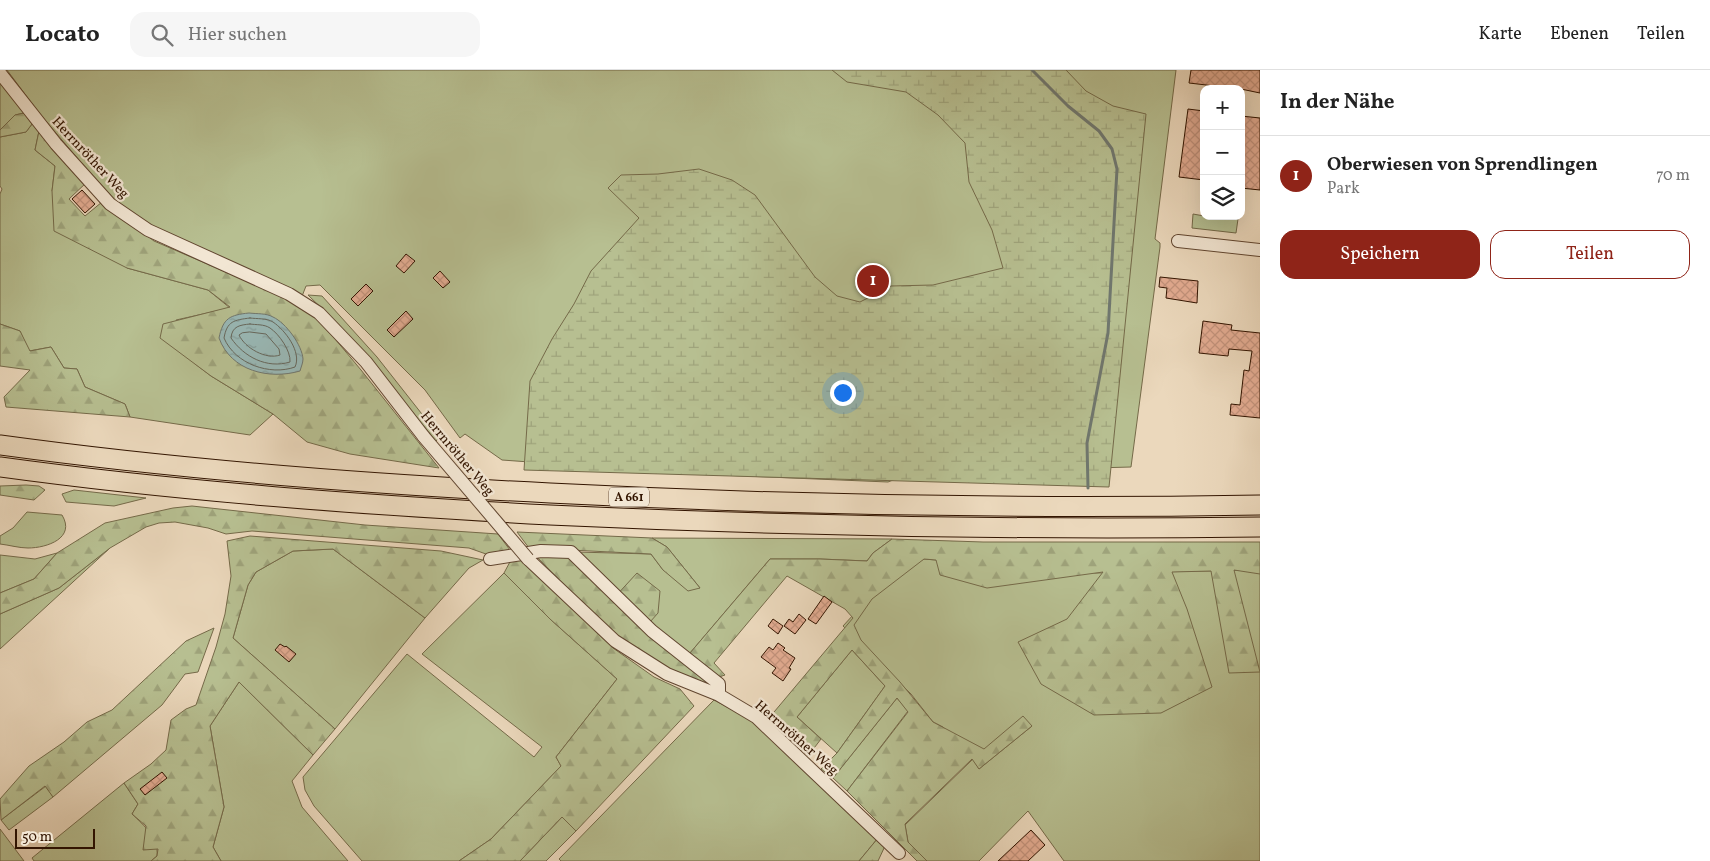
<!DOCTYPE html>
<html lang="de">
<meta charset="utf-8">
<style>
:root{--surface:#fff;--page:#f6f6f6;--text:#222;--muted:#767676;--line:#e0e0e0;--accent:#8f2418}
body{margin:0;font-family:Vollkorn,serif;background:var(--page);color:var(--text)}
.controls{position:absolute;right:15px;top:15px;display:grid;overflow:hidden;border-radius:10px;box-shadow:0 5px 20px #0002}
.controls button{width:45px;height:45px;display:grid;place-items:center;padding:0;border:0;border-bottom:1px solid var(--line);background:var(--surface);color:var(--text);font:25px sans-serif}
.scale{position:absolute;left:15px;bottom:12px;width:80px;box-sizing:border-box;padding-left:5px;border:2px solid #331501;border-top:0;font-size:14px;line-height:18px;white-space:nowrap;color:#331501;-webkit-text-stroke:4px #f2e6d3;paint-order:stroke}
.you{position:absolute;left:842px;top:322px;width:18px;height:18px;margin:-12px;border:4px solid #fff;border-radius:50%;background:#1a73e8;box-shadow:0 0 0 8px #1a73e833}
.badge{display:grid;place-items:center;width:32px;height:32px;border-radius:50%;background:var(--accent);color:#fff;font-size:16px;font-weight:700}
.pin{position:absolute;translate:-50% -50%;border:2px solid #fff;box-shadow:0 1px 5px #0006}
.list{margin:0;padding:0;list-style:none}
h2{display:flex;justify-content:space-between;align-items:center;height:65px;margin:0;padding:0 20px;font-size:21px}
h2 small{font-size:16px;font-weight:400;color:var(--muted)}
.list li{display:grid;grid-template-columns:32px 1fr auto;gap:15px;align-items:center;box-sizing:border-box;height:80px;padding:0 20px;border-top:1px solid var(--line)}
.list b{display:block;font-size:19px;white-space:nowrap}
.list p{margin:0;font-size:16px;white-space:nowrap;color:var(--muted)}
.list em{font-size:16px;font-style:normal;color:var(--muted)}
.actions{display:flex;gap:10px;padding:15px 20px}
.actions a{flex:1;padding:11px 0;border:1px solid var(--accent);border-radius:15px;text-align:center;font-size:18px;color:var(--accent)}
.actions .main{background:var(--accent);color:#fff}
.icon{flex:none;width:28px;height:28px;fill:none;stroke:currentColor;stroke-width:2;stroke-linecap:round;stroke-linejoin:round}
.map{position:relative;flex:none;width:1260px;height:791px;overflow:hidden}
header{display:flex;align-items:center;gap:30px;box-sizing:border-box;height:70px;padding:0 25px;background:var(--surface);border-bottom:1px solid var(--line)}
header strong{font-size:24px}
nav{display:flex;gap:28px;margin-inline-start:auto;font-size:18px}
.search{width:350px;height:45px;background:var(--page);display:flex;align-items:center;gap:12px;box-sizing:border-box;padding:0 18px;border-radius:15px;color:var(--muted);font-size:19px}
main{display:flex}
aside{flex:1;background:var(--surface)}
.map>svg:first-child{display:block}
.green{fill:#b7bf91;stroke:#756a49}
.forest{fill:url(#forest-firs);stroke:#756a49}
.wetland{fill:url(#wetland-marsh);stroke:#756a49}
.water{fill:url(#water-ripples);stroke:#70776e}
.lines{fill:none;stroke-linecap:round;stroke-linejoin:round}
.shore{stroke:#66675c;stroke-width:1}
.stream{stroke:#70776e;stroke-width:3}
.building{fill:url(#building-cross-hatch);stroke:#331501}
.minor-casing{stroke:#614630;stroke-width:14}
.highway-casing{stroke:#331501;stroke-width:21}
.minor{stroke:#f2e6d3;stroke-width:12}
.highway{stroke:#ebd8bc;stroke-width:19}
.minor-bridge-casing{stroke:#614630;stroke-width:14;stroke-linecap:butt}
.minor-bridge{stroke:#f2e6d3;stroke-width:12}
.labels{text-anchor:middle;stroke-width:4.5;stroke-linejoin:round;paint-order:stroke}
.shield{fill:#f2e6d3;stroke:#6c5440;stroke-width:1}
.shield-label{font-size:12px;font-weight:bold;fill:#331501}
.street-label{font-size:14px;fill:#331501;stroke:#f2e6d3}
</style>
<header>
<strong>Locato</strong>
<div class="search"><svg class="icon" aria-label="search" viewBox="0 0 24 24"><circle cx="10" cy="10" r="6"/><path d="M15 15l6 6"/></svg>Hier suchen</div>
<nav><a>Karte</a><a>Ebenen</a><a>Teilen</a></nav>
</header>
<main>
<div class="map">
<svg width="1260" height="791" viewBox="0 0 1260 791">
<defs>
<pattern id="forest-firs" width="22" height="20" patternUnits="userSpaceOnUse" patternTransform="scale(1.25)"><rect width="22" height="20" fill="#b7bf91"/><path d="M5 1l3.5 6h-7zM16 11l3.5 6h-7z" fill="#9ea37b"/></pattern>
<pattern id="wetland-marsh" width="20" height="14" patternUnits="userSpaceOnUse" patternTransform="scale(1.25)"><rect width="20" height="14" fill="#b7bf91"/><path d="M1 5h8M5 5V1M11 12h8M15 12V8" fill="none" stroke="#9ea37b"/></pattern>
<pattern id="water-ripples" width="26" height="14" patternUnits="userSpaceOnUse" patternTransform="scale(1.25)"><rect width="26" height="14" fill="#99b9b7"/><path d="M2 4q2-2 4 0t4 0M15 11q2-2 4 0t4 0" fill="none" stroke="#849e9c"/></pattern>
<pattern id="building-cross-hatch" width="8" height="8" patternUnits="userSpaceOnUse" patternTransform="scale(1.25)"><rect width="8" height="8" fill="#e3ac92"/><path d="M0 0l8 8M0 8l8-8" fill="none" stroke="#c3937c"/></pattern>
</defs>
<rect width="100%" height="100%" fill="#ebd8bc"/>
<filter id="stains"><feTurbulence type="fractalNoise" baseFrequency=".004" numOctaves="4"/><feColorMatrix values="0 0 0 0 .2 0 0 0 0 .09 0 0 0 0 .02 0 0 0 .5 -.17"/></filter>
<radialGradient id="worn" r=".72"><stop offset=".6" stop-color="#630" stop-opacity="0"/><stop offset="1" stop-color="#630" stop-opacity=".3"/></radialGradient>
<path class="green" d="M7 0H1176L1155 169 1160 173V177L1131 397 911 403 888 412 696 404 502 390 465 364 460 368 425 320 320 215 306 216 299 234 139 153 118 136 39 43Z
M0 11 24 43 15 45 0 60Z
M32 54 39 61 35 80 55 96 52 121 127 198 208 220 230 238 176 250 194 293 211 306 273 344 250 365 130 347 125 334 85 317 77 299 64 298 51 277 29 281 20 261 0 254V124L2 119 0 116V67L26 62Z
M1193 144 1204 146 1238 149 1236 163 1192 158Z
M308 225 322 226 377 287 440 367 436 371C395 321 355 269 308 225Z
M74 420 146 428 114 436 66 432 62 424Z
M27 442 62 445C76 468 47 478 28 478 19 478 9 475 0 474V466L13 458Z
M652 468 892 469 873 483 867 491 820 489H770L690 583 676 575 576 482 651 484 663 500 700 518 667 477Z
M110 478 0 579V544L59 518Z
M333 479 425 548 335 659 233 568 248 515 256 502 293 481Z
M57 483 34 509 0 523V485L35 489Z
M924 489 1095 503 1260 500V791H1064L1028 741 979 791H927L908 772 905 755 973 689 979 699 1032 656 978 693 943 657 933 652 911 624 843 556 888 507Z
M504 503 550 549 617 609 556 687 561 696 491 769 459 791H362L314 736 305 720 303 707 407 584 534 687 542 677 422 584Z
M852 580 885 616 837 683 797 647Z
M239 612 313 685 292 711 302 737 348 791H221L213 777 224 737 210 656Z
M897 628 908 641 847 721 833 708Z
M714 630 753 651 878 768 859 791H561L559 789Z
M124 713 138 734 132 744C144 755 159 769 157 786L151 791H34L32 788Z
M46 716 53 727 9 760 1 750Z
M562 747 576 761 546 791H520Z
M0 759 24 791H0Z"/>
<path class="forest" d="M24 43 32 54 26 62 0 67V60L15 45Z
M39 61 87 112 69 129 85 146 102 132 154 171 286 228 315 245 361 300 439 398 350 384 307 372 273 344 211 306 160 268 163 254 230 237 208 220 127 198 54 161 52 121 55 96 35 80Z
M0 254 20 261 30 281 51 277 64 298 77 299 85 317 125 334 130 347 6 337 4 327 30 300 0 296Z
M26 415 39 416 45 420 34 430 0 425V416Z
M192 436 365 455 498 464 510 480 486 484 469 478 252 461 226 464 208 458 175 452 159 453 146 457 110 478 59 518 0 544V523L34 509 57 483 105 453 173 438Z
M517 462 652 468 667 477 700 518 688 521 663 500 651 484 529 478Z
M250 466 441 481 483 490 469 498 425 548 333 479 293 481 256 502 248 515 233 568 335 659 313 685 239 612 210 656 224 737 213 777 221 791H151L157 786 158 779 143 780 146 756 132 744 138 734 124 713 151 694 166 680 171 650 186 639 196 635 216 577 225 544 231 506 227 471Z
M892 469 983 472H1260V504L1234 500 1260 602 1229 603 1211 501 1172 502 1187 539 1212 617 1161 643 1094 645 1041 614 1018 572 1067 549 1103 502 987 518 940 505 936 490 924 489 872 529 854 555 861 570 900 612 933 652 984 679 1023 646 1032 656 979 699 972 689 905 754 908 772 927 791H917L847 721 908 642 897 628 833 708 821 699 837 683 885 616 852 580 797 647 821 669 808 686 769 648 853 548 845 539 787 506 714 593 725 605 719 607 690 583 770 489H820L867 491 873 483Z
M535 485 571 487 613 529 637 503 660 521 658 543 650 552 714 616H701L667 601 614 566Z
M523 488 580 546 613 578 654 607 680 619 694 636 576 761 562 747 520 791H459L491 769 561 696 556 687 617 609 550 549 504 503 511 490Z
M214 558 198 602 185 604 162 635 53 727 45 716 1 750 0 729 29 696 64 672 87 652 112 640 186 571Z
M878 768 885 776 878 791H859Z"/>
<path class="wetland" d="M832 0H1066L1086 21 1113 36 1146 44 1109 417 524 400 530 311 552 269 574 234 591 201 639 148 608 118 621 105 658 104 699 99 732 110 755 125 815 207 837 226 860 232 891 216 933 215 1003 198 992 160 969 112 965 73 938 45 906 22 847 12Z"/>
<path class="water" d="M249 243C257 244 266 243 273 247 286 253 302 275 303 289 303 293 301 297 300 301 269 310 231 301 219 268 223 248 230 245 249 243Z"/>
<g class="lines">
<path class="shore" d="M250 248C257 249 267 248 273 252 285 260 302 282 295 297 270 306 235 294 224 268 227 251 234 250 250 248Z
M250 254C256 255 264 254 270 258 279 264 291 281 290 292 267 299 244 287 231 268 232 256 240 255 250 254Z
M250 262 266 264 279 279 280 285C266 290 245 278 239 265L242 263Z"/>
<path class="stream" d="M1032 0 1068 36 1099 61 1112 79 1117 99 1108 263 1087 373 1088 418"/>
</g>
<path class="building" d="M1191 0H1260V23L1241 19 1189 13Z
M1188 39 1204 41V110L1179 107Z
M1241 46 1260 48V120L1241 118Z
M82 120 95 134 85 143 72 129Z
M406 184 415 191 404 203 396 196Z
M440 201 450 212 443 218 433 208Z
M1160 207 1198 211 1197 233 1166 228 1167 218 1159 217Z
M366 214 373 221 358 236 351 229Z
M406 241 413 249 394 267 387 260Z
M1203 251 1232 255 1231 260 1260 263V348L1230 345 1231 334 1240 335 1244 300 1249 301 1252 281 1229 279 1228 286 1199 283Z
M824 526 832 532 816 554 808 549Z
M799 544 806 550 795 564 784 556 789 549 793 552Z
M773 549 783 556 778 564 768 556Z
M778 573 785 578 783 580 795 588 789 598 791 599 783 611 772 603 776 598 761 587 769 577 773 580Z
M280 574 285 577 286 576 296 584 289 592 275 580Z
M162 702 167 708 145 725 140 719Z
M1031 760 1045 775 1028 791H998Z"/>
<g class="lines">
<g class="minor-casing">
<path id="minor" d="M0 3 56 74 110 134 148 160 289 224 319 243 366 292 424 367
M1178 171 1260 180
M490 489 541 481 571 482 652 561 719 614V625
M528 489 615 571 667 604 719 625 756 647 899 783"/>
</g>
<g class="highway-casing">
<path id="highway" d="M0 375C182 400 366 414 550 423 786 435 1023 439 1260 435
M0 397C182 422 366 435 550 445 786 456 1023 460 1260 457"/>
</g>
<use href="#minor" class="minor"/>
<use href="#highway" class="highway"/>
<g class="minor-bridge-casing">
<path id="minor-bridge" d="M424 367 528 489"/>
</g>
<use href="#minor-bridge" class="minor-bridge"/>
</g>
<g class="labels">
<rect class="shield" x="609" y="417.5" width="40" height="19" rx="4"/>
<g class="shield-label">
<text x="629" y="431">A 661</text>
</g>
<g class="street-label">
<text transform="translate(91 87) rotate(47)" y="5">Herrnröther Weg</text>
<text transform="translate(458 383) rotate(50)" y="5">Herrnröther Weg</text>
<text transform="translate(797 667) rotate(41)" y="5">Herrnröther Weg</text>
</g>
</g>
<rect width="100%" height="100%" filter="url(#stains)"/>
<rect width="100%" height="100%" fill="url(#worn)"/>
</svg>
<div class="controls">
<button>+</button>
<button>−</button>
<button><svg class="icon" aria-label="layers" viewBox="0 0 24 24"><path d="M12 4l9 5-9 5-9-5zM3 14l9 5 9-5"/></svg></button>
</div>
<div class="scale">50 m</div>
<div class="you"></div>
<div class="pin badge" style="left:873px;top:211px">1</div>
</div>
<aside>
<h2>In der Nähe<small></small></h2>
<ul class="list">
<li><span class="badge">1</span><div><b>Oberwiesen von Sprendlingen</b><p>Park</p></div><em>70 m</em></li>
</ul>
<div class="actions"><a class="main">Speichern</a><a>Teilen</a></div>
</aside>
</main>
